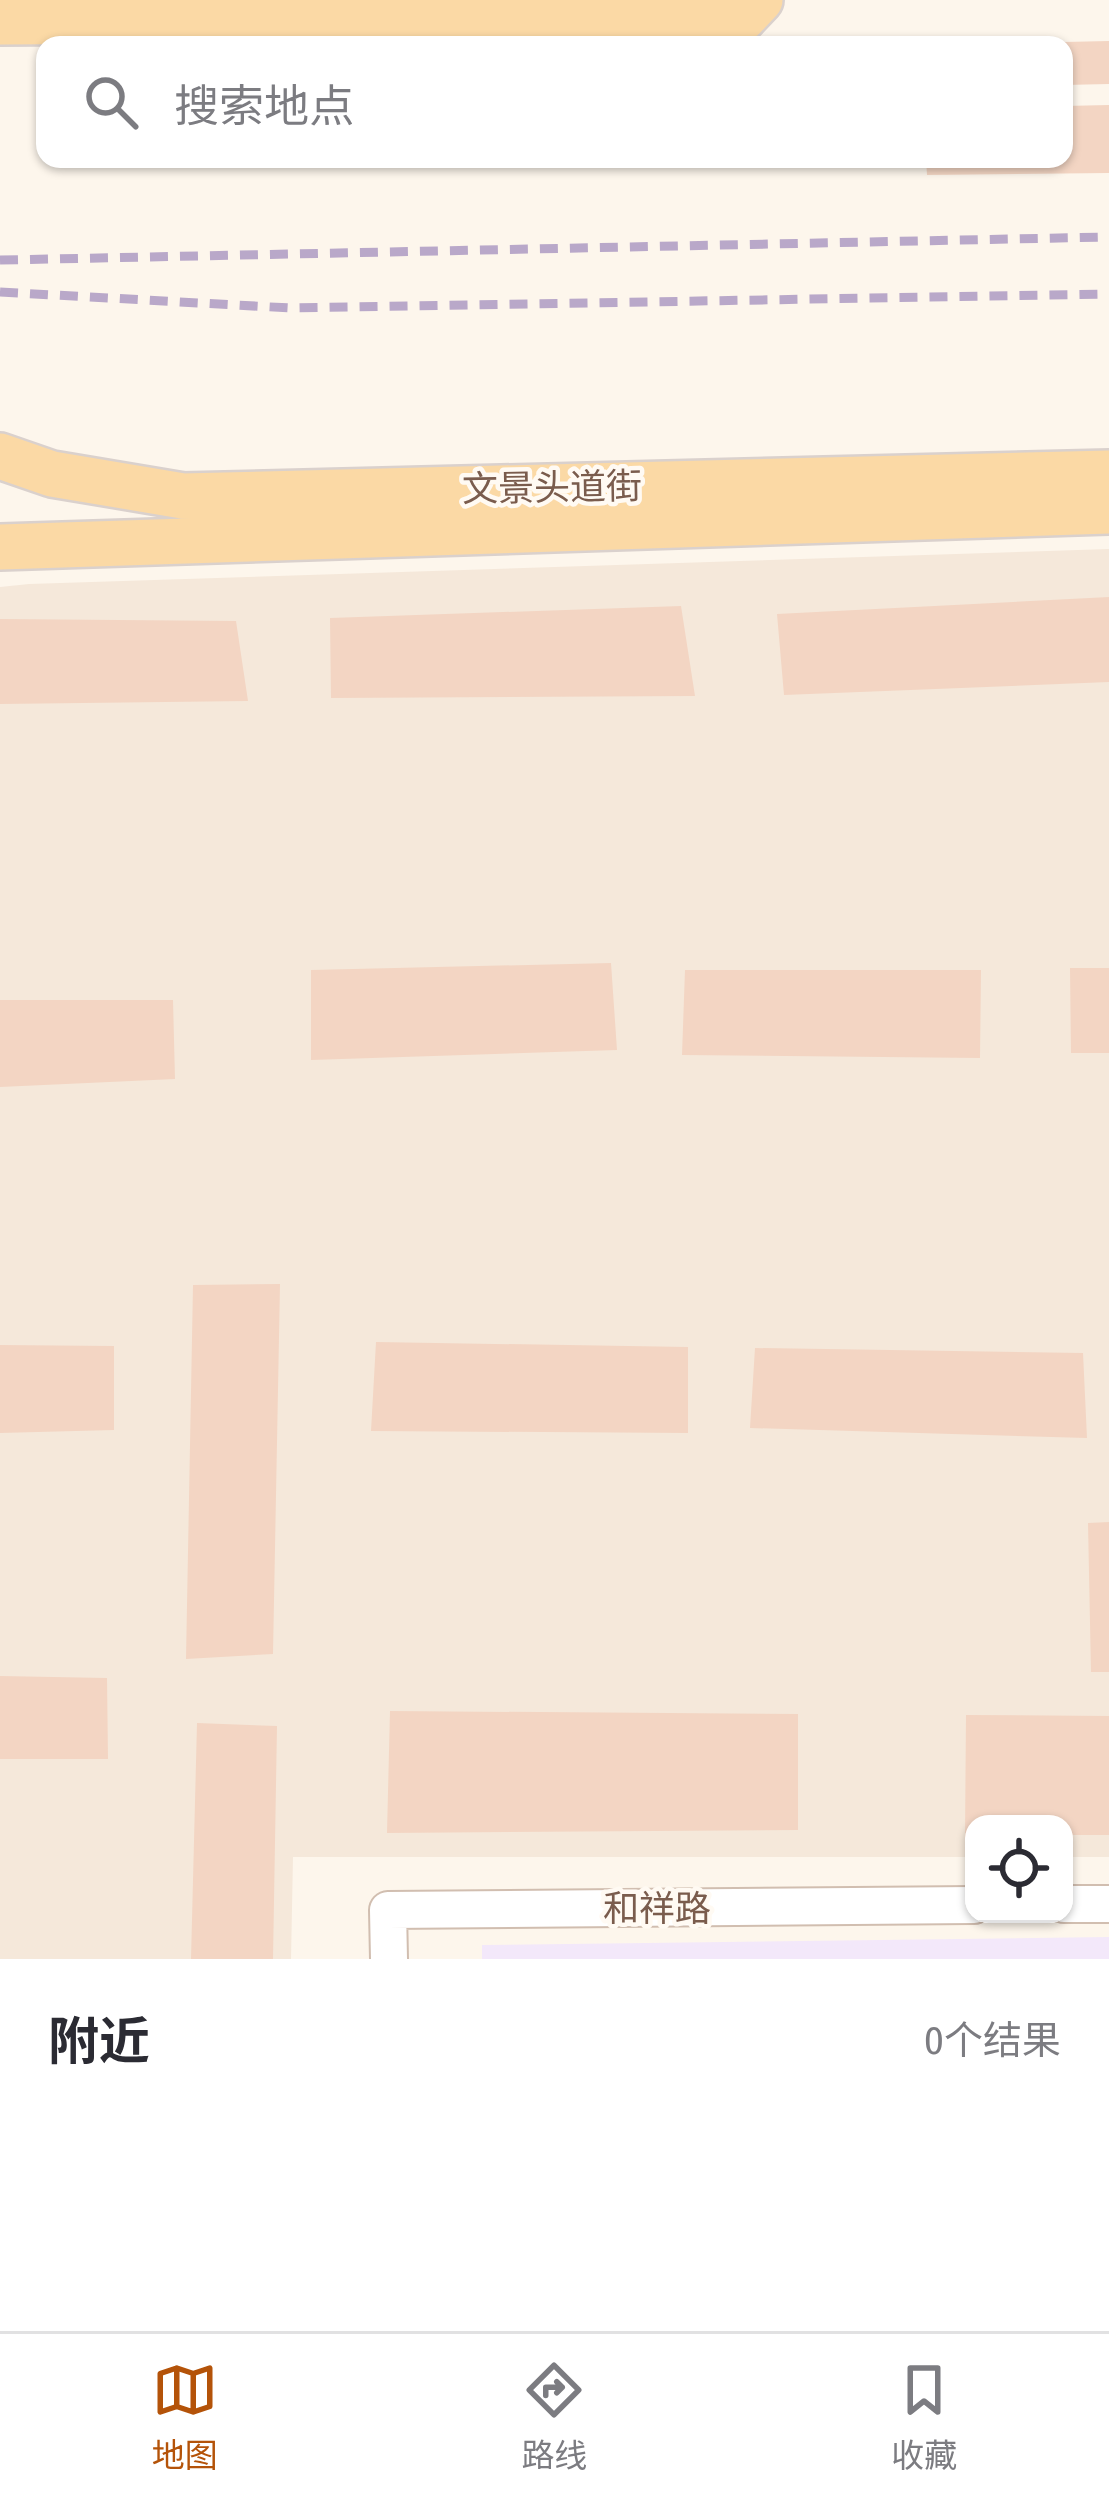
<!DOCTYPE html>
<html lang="zh">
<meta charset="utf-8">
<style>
:root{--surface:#fff;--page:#f7f7f7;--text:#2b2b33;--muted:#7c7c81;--line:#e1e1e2;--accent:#b45309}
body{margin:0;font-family:"Fira Sans Condensed","Noto Sans SC",sans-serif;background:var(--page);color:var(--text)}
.controls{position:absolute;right:36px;bottom:36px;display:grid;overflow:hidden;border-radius:24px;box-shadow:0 3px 9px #0004}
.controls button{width:108px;height:108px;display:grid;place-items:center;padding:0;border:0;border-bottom:3px solid var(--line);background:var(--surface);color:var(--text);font:60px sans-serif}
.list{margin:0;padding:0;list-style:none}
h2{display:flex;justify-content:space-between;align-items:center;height:156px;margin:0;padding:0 48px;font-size:51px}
h2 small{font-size:39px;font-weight:400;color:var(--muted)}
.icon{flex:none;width:66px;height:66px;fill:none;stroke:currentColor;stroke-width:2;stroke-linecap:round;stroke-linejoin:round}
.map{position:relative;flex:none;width:1109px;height:1959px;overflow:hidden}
.search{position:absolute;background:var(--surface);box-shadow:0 3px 9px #0004;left:36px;right:36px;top:36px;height:132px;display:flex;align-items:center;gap:30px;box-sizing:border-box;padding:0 42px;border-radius:24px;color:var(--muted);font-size:45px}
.sheet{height:372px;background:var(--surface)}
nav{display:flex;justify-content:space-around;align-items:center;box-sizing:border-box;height:168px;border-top:3px solid var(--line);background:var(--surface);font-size:33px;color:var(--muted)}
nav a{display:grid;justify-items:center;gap:6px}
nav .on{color:var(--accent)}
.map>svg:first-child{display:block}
.residential{fill:#f5e8da}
.education{fill:#f3e8fa}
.building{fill:#f3d5c3}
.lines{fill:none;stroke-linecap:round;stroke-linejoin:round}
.minor-casing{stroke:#d1beb0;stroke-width:40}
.major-casing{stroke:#dad1cd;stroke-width:50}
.minor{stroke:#fff;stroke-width:36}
.major{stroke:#fbd9a5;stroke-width:45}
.rail{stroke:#b9a8c9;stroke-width:9;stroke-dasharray:18 12;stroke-linecap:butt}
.labels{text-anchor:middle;stroke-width:9;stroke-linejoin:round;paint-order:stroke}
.street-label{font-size:36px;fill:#7a5c4d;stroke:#fffaf3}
</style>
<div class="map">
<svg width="1109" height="1959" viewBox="0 0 1109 1959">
<rect width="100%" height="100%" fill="#fdf6ec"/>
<path class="residential" d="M1109 549V1857H1064V1824H974V1857H293L291 1959H0V587L29 584Z"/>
<path class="education" d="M1109 1937V1959H482V1945Z"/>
<path class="building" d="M1109 41V84L1064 85V42Z
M1109 105V173L927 175 926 159H1064V106Z
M1109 597V682L784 695 777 614Z
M681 606 695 696 331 698 330 618Z
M0 619 236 621 248 701 0 704Z
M611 963 617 1050 311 1060V970Z
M1070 968H1109V1053H1071Z
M685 970H981L980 1058 682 1055Z
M0 1000H173L175 1079 0 1087Z
M280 1284 273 1654 186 1659 193 1285Z
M376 1342 688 1347V1433L371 1431Z
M0 1345 114 1346V1430L0 1433Z
M755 1348 1083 1353 1087 1438 750 1428Z
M1109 1522V1672H1091L1088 1523Z
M0 1676 107 1678 108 1759H0Z
M390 1711 798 1714V1830L387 1833Z
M966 1715 1109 1716V1835H1064V1824H974V1837H965Z
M197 1723 277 1726 273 1959H191Z"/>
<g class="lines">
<g class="minor-casing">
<path id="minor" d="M1064 1904H1109
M389 1959 388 1910 974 1905"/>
</g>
<g class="major-casing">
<path id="major" d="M0 22 743 18 760 0
M0 456 52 474 183 496 1109 473
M0 547 1109 511"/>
</g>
<use href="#minor" class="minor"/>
<use href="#major" class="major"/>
<path class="rail" d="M0 260 1109 237
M0 292 290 308 1109 294"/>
</g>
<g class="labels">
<g class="street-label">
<text transform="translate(552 487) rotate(-1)" y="13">文景头道街</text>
<text x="657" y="1921">和祥路</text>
</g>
</g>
</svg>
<div class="controls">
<button><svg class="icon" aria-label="locate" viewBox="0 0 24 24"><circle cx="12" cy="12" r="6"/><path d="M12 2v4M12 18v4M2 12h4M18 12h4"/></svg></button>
</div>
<div class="search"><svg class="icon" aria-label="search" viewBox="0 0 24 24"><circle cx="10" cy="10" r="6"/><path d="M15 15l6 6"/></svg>搜索地点</div>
</div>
<section class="sheet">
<h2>附近<small>0个结果</small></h2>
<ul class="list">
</ul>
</section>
<nav>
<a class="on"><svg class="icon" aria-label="map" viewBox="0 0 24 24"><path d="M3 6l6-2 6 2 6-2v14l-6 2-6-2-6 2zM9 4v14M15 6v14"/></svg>地图</a>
<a><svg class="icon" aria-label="directions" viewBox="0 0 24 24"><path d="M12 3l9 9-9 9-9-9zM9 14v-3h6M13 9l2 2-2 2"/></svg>路线</a>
<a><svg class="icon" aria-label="saved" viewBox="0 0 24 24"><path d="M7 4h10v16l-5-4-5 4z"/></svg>收藏</a>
</nav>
